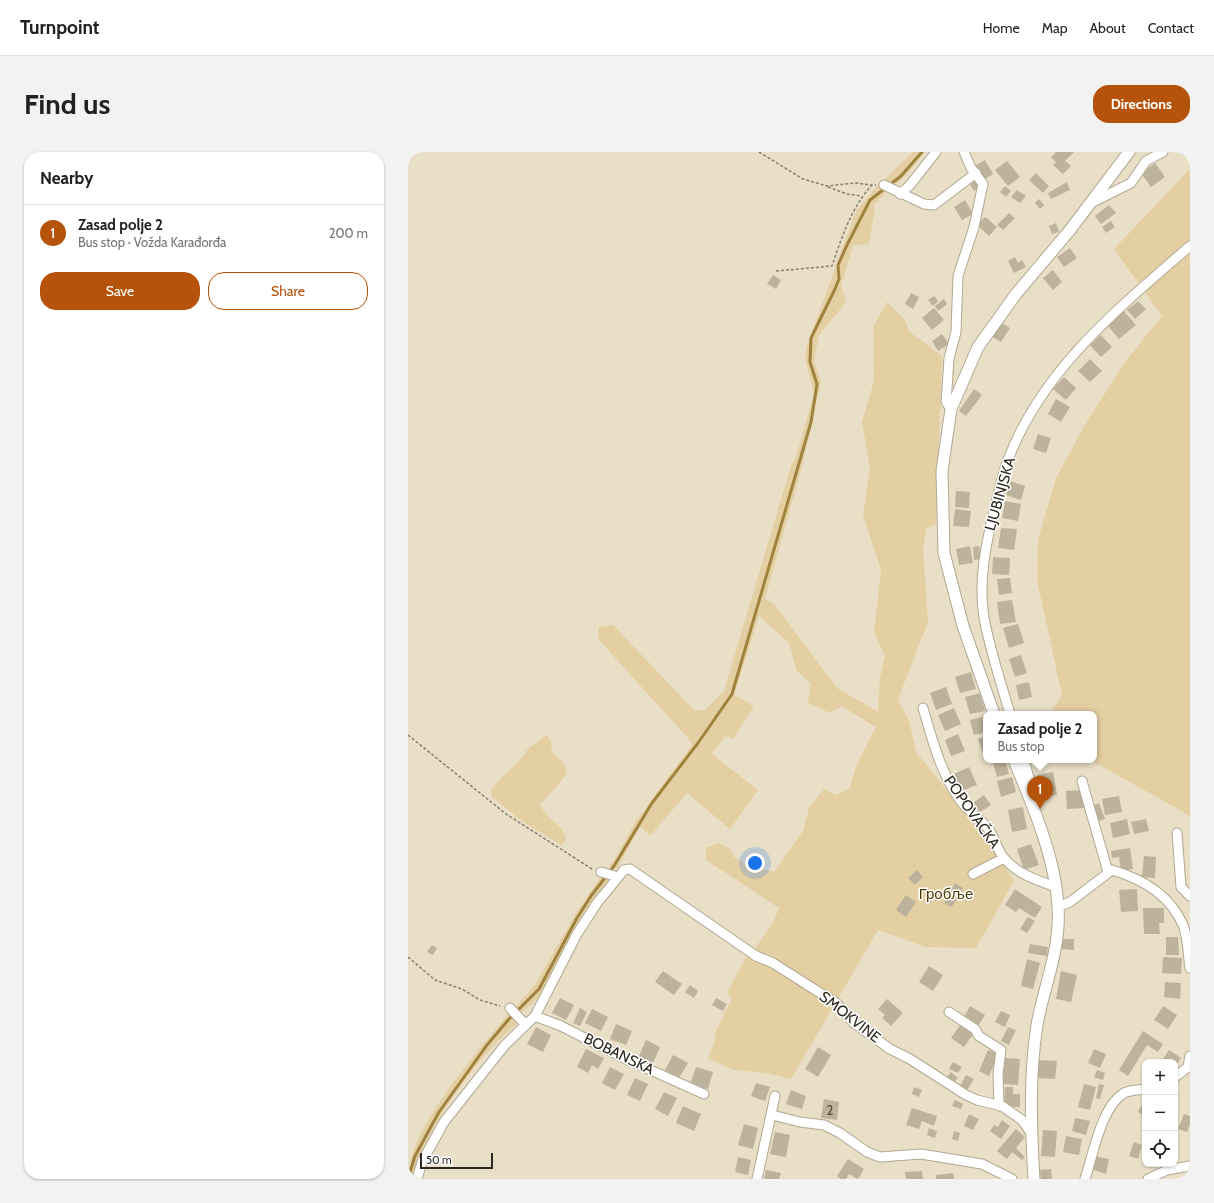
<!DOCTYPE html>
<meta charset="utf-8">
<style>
:root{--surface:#fff;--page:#f2f2f2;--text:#202124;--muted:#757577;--line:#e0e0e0;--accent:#b45309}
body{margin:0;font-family:Cabin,sans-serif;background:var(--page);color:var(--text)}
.controls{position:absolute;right:12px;bottom:12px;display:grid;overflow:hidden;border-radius:8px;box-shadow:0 1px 3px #0004}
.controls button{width:36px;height:36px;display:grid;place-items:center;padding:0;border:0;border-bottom:1px solid var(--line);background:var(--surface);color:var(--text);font:20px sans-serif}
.scale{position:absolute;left:12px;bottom:10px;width:73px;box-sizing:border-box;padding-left:4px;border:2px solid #2e2920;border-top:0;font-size:11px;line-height:14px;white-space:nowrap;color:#2e2920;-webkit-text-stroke:3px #fff;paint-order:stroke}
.you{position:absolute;left:347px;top:711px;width:14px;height:14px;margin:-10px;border:3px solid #fff;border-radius:50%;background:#1a73e8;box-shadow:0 0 0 6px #1a73e833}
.badge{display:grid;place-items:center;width:26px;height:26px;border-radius:50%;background:var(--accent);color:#fff;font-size:13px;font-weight:700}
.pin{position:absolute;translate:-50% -33px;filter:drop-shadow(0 1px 2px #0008)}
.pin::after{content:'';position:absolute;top:21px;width:14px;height:12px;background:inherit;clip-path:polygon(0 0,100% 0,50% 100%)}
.popup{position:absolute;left:575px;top:559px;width:114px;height:52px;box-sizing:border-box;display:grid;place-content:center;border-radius:8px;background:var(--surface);filter:drop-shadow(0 1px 3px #0005);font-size:13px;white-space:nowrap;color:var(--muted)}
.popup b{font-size:15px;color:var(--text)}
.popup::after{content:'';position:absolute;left:50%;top:100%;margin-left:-8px;border:8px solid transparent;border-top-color:var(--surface)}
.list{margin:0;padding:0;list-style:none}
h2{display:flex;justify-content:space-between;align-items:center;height:52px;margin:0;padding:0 16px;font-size:17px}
h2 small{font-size:13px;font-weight:400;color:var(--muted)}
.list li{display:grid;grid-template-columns:26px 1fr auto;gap:12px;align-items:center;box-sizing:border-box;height:56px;padding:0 16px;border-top:1px solid var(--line)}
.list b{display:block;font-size:15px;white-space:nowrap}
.list p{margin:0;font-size:13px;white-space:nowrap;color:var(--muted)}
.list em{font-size:13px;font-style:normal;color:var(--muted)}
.actions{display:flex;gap:8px;padding:12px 16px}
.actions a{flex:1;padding:9px 0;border:1px solid var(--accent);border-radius:16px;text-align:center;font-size:14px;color:var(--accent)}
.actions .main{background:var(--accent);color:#fff}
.icon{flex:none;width:22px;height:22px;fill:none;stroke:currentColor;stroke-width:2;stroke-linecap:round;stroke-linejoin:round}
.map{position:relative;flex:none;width:782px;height:1027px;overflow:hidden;border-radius:16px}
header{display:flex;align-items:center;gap:24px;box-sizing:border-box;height:56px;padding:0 20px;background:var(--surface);border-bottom:1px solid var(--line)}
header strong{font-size:19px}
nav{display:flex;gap:22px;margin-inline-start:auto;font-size:14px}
.intro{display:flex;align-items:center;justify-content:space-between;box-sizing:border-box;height:96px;padding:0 24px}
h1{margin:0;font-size:28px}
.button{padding:10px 18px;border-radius:16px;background:var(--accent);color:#fff;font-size:14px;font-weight:700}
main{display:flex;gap:24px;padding:0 24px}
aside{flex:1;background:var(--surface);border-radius:16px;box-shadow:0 1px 3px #0004}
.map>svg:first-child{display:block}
.green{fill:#e4cfa2}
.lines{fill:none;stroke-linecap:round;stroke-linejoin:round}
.stream{stroke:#9e823e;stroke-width:3}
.building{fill:#bdb29c}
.minor-casing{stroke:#b2a892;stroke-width:11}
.tertiary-casing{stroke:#b2a892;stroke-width:13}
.path{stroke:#877f6f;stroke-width:1.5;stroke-dasharray:3 2;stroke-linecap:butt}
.minor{stroke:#fff;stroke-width:9}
.tertiary{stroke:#fff;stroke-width:11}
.labels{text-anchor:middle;stroke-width:3;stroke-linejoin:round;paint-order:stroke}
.number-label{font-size:13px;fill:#524b3f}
.street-label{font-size:15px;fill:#2e2920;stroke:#fff}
.park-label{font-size:15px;fill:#4e3900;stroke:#fff}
</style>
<header>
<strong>Turnpoint</strong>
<nav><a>Home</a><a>Map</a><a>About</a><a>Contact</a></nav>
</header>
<div class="intro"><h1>Find us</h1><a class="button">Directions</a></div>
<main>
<aside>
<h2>Nearby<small></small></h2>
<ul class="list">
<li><span class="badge">1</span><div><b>Zasad polje 2</b><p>Bus stop · Vožda Karađorđa</p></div><em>200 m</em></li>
</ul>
<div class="actions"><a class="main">Save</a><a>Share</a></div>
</aside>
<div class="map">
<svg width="782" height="1027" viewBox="0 0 782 1027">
<rect width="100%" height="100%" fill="#e9dec6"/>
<path class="green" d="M505 0H517L497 24 485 35 474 30Z
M782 17V666L779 662 682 608H686V562H646L645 557 654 543 629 428 630 388 648 326 678 271 717 210 754 164 706 97Z
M471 32 480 38 465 54 467 56 461 91 445 94 433 133 438 150 411 183 406 208 413 230 395 311 357 447 366 452 429 536 470 560 472 526 477 504 466 480 473 418 455 363 462 316 454 270 466 229 465 175 479 150 497 168 501 179 534 204 528 372 518 377 515 397 520 470 490 547 501 569 508 600 545 646 567 669 606 729 568 796 518 795 470 778 383 927 359 921 325 918 300 906 307 889V881L324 846 319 841 337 807 342 803 365 771 371 756 298 708V696L311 691 322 697 326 705 336 711 366 720 395 679 401 656 416 637 428 643 441 637 449 612 468 574 464 573 434 554 422 561 400 551 403 532 389 519 381 491 351 464 326 543 346 554 325 587 317 584 304 602 350 638 322 677 279 641 242 684 232 674 209 717 201 714 207 707 228 669 284 593 279 585 190 487 191 475 205 473 286 558H297L316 539 383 314 388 305 406 241 397 207 399 194 448 59Z
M139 583 143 590 144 600 155 610 159 621 151 632 132 652C139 669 155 671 158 688L153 693 114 669 83 644 84 636 96 623 110 610 121 596Z
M194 723 203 727 181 760 131 846 112 862 107 856 127 833 170 758Z
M100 862 109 872C66 907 20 974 3 1027H0C0 977 69 901 100 862Z"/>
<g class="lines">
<path class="stream" d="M0 1027 7 1004 31 960 79 893 101 867 131 837 169 766 183 744 206 714 244 651 290 591 324 542 403 270 409 232 402 210 403 186 427 137 431 127 430 113 439 93 462 48 493 24 514 0"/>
</g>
<path class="building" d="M648 0H666L657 9 663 14 655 22 645 13 648 10 643 5Z
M577 8 585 22 577 27 568 13Z
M599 9 612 25 600 34 587 18Z
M747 11 757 25 743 35 733 21Z
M628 21 641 34 635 41 621 28Z
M568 28 572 35 566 39 562 32Z
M659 30 662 38 643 47 640 41Z
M597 34 603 39 598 45 592 40Z
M609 38 618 44 612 51 603 45Z
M631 47 636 53 632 57 627 51Z
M557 48 565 62 554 68 546 55Z
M701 53 708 61 693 72 687 64Z
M601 61 607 66 595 78 589 73Z
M577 65 589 75 581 84 569 73Z
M703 69 707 75 698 81 694 75Z
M648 71 651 80 644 82 641 74Z
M662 96 669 106 656 115 649 105Z
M607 105 610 111 614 108 618 115 606 121 600 109Z
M645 118 654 130 645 138 635 126Z
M365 123 373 128 368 137 359 132Z
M503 141 511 145 505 157 497 152Z
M526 144 530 149 525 154 520 148Z
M536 147 539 152 530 159 527 154Z
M730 149 738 157 727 167 719 158Z
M526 156 536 168 524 178 514 166Z
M715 158 728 173 711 187 699 173Z
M592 170 602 176 593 190 583 184Z
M534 182 541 192 530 199 524 189Z
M693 183 704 195 693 205 682 193Z
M682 207 694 219 682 230 670 219Z
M656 225 668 236 658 248 645 237Z
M566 237 574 243 558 264 551 259Z
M648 247 662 255 653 270 640 262Z
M630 282 643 286 638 301 625 297Z
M602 329 617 334 613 348 598 343Z
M548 339 562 340 561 356 547 355Z
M597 349 613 352 610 369 594 366Z
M547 357 563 359 561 375 545 374Z
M593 376 609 377 606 398 590 396Z
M562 394 565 411 551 413 548 397Z
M571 394 573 407 566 408 565 395Z
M585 405 602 406 601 423 584 422Z
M602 426 604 441 591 443 589 427Z
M604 448 608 470 592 472 589 450Z
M610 472 616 491 601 496 595 476Z
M613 503 619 521 607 525 601 507Z
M563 520 568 537 552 541 547 525Z
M621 530 624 545 611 548 608 533Z
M538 535 544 552 528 558 522 541Z
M572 541 577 559 562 562 557 545Z
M546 556 553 572 537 579 530 563Z
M578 564V580L566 583 562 568Z
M550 582 557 599 543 604 537 588Z
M578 584V603L576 604 570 587Z
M597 608 601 622 589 625 585 611Z
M561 615 569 633 553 639 546 622Z
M645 620 649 643 633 646 629 623Z
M604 625 608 640 593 645 589 629Z
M675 638 676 656 659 657 658 639Z
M576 643 583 653 572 660 565 651Z
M711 644 714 660 697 663 694 647Z
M691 651 697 667 690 669 684 654Z
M615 655 619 677 604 680 600 658Z
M719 667 722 682 705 686 702 671Z
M738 667 741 679 726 682 723 670Z
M623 692 631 713 616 718 609 697Z
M722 696 725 717 713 719 711 705 704 706 703 699Z
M736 704 748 705 747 726 734 725Z
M509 718 515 725 507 733 500 726Z
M547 731 555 736 544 755 536 751Z
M607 737 634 755 627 766 611 756 608 760 597 753Z
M729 737 730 759 713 760 711 738Z
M498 743 508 750 498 765 488 758Z
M735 756H756V771H751L752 782H736Z
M620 765 627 769 619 781 612 777Z
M758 785H770L771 803H758Z
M654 787H666V798L654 797Z
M622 792 640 795 639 804 620 801Z
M24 793 29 796 25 803 19 800Z
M755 805 774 806 773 822 754 821Z
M619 807 632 811 625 837 613 834Z
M521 814 535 823 525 839 511 830Z
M255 819 274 832 266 843 247 830Z
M653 819 669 823 663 850 648 847Z
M757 830 773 831 772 847 756 845Z
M282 833 290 839 286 846 277 840Z
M152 846 166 853 158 868 144 861Z
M308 846 319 852 315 859 304 853Z
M479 847 495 861 483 874 474 866 477 863 470 857Z
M562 854 577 863 570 874 556 865Z
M755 854 769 863 760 877 746 868Z
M172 856 179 860 172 874 165 871Z
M184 857 200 865 193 879 177 871Z
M593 859 602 863 597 875 587 870Z
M208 872 224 879 218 893 202 887Z
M553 872 566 881 556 895 543 886Z
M128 875 143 883 135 900 119 892Z
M600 875 608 878 601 893 593 889Z
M735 879 755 892 750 900 739 893 720 924 711 918Z
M238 888 252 895 245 911 231 904Z
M410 895 423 903 410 925 397 917Z
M178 897 196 906 190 917 184 913 180 921 169 915Z
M686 897 698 902 692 916 680 911Z
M580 898 590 902 581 924 571 919Z
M761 898 773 906 767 915V910H753Z
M265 903 280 911 271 926 257 918Z
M597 906 612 907 610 933 595 932Z
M631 908 649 909 647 927 629 926Z
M545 910 554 915 550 921 541 917Z
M202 915 216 922 207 938 194 931Z
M288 915 305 920 300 937 282 932Z
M689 918 697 921 695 928 686 925Z
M543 920 550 926 545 931 539 925Z
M558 923 566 927 559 938 552 934Z
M227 926 240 932 232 949 219 943Z
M348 931 362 935 357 949 343 944Z
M676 932 688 935 682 958 670 955Z
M691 932 696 933 692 947 688 946Z
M506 935 514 938 511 945 504 942Z
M597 935H605V942H612V955H596Z
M383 938 398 944 394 957 378 952Z
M256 940 269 946 260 964 247 957Z
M416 947 431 950 429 968 413 966Z
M547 948 555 952 553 957 544 954Z
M737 948V965L730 960Z
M275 954 293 962 286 979 268 971Z
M504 956 529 964 526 974 514 969 511 977 498 973Z
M561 962 571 967 565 978 556 974Z
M776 962 782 964V972L779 980 770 977Z
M667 966 682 969 678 983 664 979Z
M594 968 602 974 593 987 582 979 586 973 590 975Z
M336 972 350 976 345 997 330 993Z
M521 976 529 979 527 986 519 983Z
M608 977 617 985 608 996 617 1005 614 1008 604 1000 599 1007 589 999Z
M635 978 649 979 647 1005 633 1004Z
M546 979 552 981 550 989 544 987Z
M367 980 382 983 378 1005 362 1002Z
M658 984 674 987 671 1003 655 1000Z
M726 990 734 993 730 1007 721 1004Z
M686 1004 701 1007 698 1022 683 1017Z
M330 1005 343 1008 340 1023 327 1020Z
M440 1007 456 1017 450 1027 441 1022 438 1027H433L429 1024Z
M643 1017 644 1027H633L632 1018Z
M358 1018 373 1021 371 1027H356Z
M514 1019 515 1027H498L497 1020Z
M545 1021 546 1027H528V1023Z"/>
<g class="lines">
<g class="minor-casing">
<path id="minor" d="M476 33 516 52 526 53 568 21
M492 42 502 33 528 0
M683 51 723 31 738 9 755 0
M543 257 538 250 539 236 541 206 548 180 550 124 566 75 575 32 563 16 556 0
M515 556C525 590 533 623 555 652 563 661 574 668 581 678 587 687 589 697 595 705 609 722 628 728 648 735
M602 562C593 531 582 498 576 466 570 429 578 391 587 355 591 340 594 323 600 308 634 217 711 156 782 94
M616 608 625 640 624 648
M674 629 700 720
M769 681 773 735 782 744
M193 720 210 725
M565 722 596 706
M650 755 662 750 704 718C735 727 762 743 775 773 780 785 780 803 782 816
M102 856 118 873
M541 860 567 877 571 884 593 898 590 922 591 954
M127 864 153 874 220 908 296 942
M767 925 780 915 782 904
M364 963 392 970 416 973 432 981 459 1000 472 1005 513 1002 574 1012 604 1027
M9 1027 14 1010 36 970 97 893 127 864 169 782 189 751 216 718 222 717 348 804 365 811 428 851 446 871 482 897 502 907 558 943 569 948 594 954 614 968 623 981
M349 1027 367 944
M677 1027C685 1003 693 955 716 941 722 938 731 938 737 937
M740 1027 759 1018 782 1014"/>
</g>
<g class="tertiary-casing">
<path id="tertiary" d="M586 562 555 474 536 401 534 319 543 257 570 195 608 142 662 78 721 0
M606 608C624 651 648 708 650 755 653 797 636 833 629 873 621 924 623 976 626 1027"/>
</g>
<path class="path" d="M351 0 395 27 419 34 448 31 464 33
M420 35 439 42 453 44
M368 119 424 114C433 87 444 54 464 33H468
M0 583 98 662 184 717
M0 805 27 828 54 837 72 848 92 854"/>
<use href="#minor" class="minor"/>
<use href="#tertiary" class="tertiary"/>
</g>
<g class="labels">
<g class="number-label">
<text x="422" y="963">2</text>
</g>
<g class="street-label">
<text transform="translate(592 342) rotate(-74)" y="5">LJUBINJSKA</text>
<text transform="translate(564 660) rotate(55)" y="5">POPOVAČKA</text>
<text transform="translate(442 865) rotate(38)" y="5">SMOKVINE</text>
<text transform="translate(211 902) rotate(26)" y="5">BOBANSKA</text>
</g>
<g class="park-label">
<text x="538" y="747">Гробље</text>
</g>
</g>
</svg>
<div class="controls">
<button>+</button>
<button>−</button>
<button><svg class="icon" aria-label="locate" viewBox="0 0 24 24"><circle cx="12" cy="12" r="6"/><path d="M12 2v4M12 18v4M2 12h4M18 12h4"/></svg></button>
</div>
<div class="scale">50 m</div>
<div class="you"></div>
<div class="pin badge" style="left:632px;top:657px">1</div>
<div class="popup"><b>Zasad polje 2</b>Bus stop</div>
</div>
</main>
